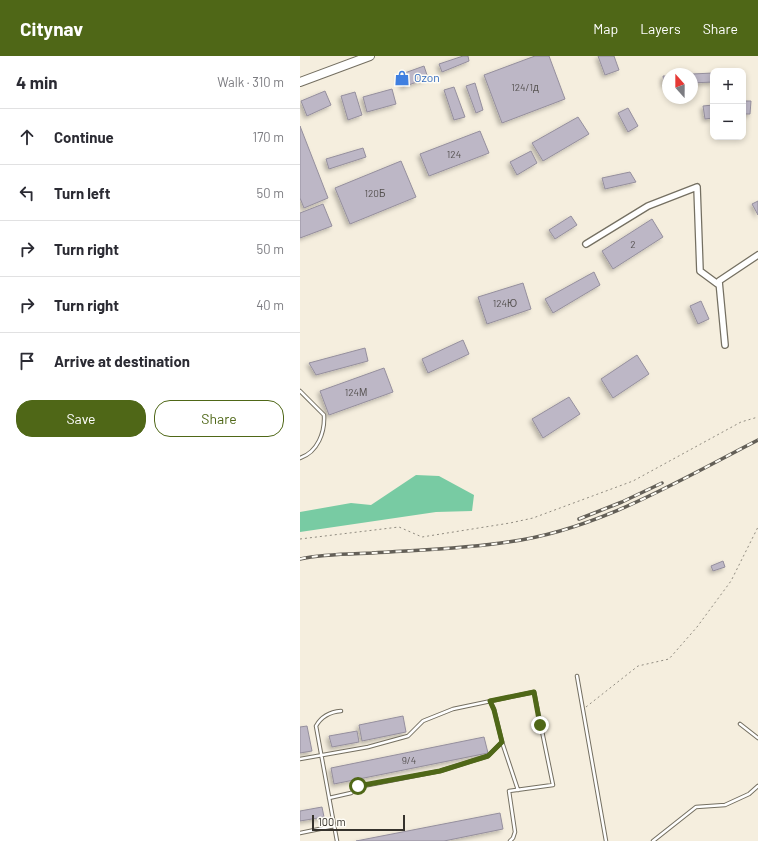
<!DOCTYPE html>
<meta charset="utf-8">
<style>
:root{--surface:#fff;--page:#f7f7f7;--text:#2b2b33;--muted:#7c7c81;--line:#e1e1e2;--accent:#4f6717}
body{margin:0;font-family:Barlow,sans-serif;background:var(--page);color:var(--text)}
.controls{position:absolute;right:12px;top:12px;display:grid;overflow:hidden;border-radius:8px;box-shadow:0 2px 6px #0003}
.controls button{width:36px;height:36px;display:grid;place-items:center;padding:0;border:0;border-bottom:1px solid var(--line);background:var(--surface);color:var(--text);font:20px sans-serif}
.compass{position:absolute;left:362px;top:12px;width:36px;height:36px;border-radius:50%;background:var(--surface);box-shadow:0 2px 6px #0003;rotate:339deg}
.scale{position:absolute;left:12px;bottom:10px;width:93px;box-sizing:border-box;padding-left:4px;border:2px solid #35322c;border-top:0;font-size:11px;line-height:14px;white-space:nowrap;color:#35322c;-webkit-text-stroke:3px #fefcf5;paint-order:stroke}
.stop{position:absolute;width:12px;height:12px;margin:-9px;border:3px solid #4f6717;border-radius:50%;background:#fff}
.stop.end{background:#4f6717;border-color:#fff;box-shadow:0 1px 4px #0008}
.list{margin:0;padding:0;list-style:none}
h2{display:flex;justify-content:space-between;align-items:center;height:52px;margin:0;padding:0 16px;font-size:17px}
h2 small{font-size:13px;font-weight:400;color:var(--muted)}
.list li{display:grid;grid-template-columns:26px 1fr auto;gap:12px;align-items:center;box-sizing:border-box;height:56px;padding:0 16px;border-top:1px solid var(--line)}
.list b{display:block;font-size:15px;white-space:nowrap}
.list em{font-size:13px;font-style:normal;color:var(--muted)}
.actions{display:flex;gap:8px;padding:12px 16px}
.actions a{flex:1;padding:9px 0;border:1px solid var(--accent);border-radius:16px;text-align:center;font-size:14px;color:var(--accent)}
.actions .main{background:var(--accent);color:#fff}
.icon{flex:none;width:22px;height:22px;fill:none;stroke:currentColor;stroke-width:2;stroke-linecap:round;stroke-linejoin:round}
.map{position:relative;flex:none;width:458px;height:785px;overflow:hidden}
header{display:flex;align-items:center;gap:24px;box-sizing:border-box;height:56px;padding:0 20px;background:var(--accent);color:#fff}
header strong{font-size:19px}
nav{display:flex;gap:22px;margin-inline-start:auto;font-size:14px}
main{display:flex}
aside{flex:1;background:var(--surface)}
.map>svg:first-child{display:block}
.forest{fill:#78cba3}
.building{fill:#bdb7c6;stroke:#958f9d;filter:url(#shadow)}
.lines{fill:none;stroke-linecap:round;stroke-linejoin:round}
.lane-casing{stroke:#746f61;stroke-width:4.5}
.street-casing{stroke:#746f61;stroke-width:8}
.secondary-casing{stroke:#746f61;stroke-width:10}
.path{stroke:#908b80;stroke-width:1;stroke-dasharray:2 3;stroke-linecap:butt}
.lane{stroke:#fff;stroke-width:2.5}
.street{stroke:#fff;stroke-width:5.5}
.secondary{stroke:#fff;stroke-width:8}
.rail-casing{stroke:#635f57;stroke-width:3.5}
.rail{stroke:#fefcf5;stroke-width:2;stroke-dasharray:6;stroke-linecap:butt}
.route{stroke:#4f6717;stroke-width:5}
.labels{text-anchor:middle;stroke-width:3;stroke-linejoin:round;paint-order:stroke}
.number-label{font-size:10px;fill:#575352}
.shop-label{font-size:12px;fill:#366cbe;stroke:#fefcf5;text-anchor:start}
</style>
<header>
<strong>Citynav</strong>
<nav><a>Map</a><a>Layers</a><a>Share</a></nav>
</header>
<main>
<aside>
<h2>4 min<small>Walk · 310 m</small></h2>
<ul class="list">
<li><svg class="icon" aria-label="ahead" viewBox="0 0 24 24"><path d="M12 20V5M6 11l6-6 6 6"/></svg><div><b>Continue</b></div><em>170 m</em></li>
<li><svg class="icon" aria-label="left" viewBox="0 0 24 24"><path d="M17 20v-9H6M10 6l-5 5 5 5"/></svg><div><b>Turn left</b></div><em>50 m</em></li>
<li><svg class="icon" aria-label="right" viewBox="0 0 24 24"><path d="M7 20v-9h11M14 6l5 5-5 5"/></svg><div><b>Turn right</b></div><em>50 m</em></li>
<li><svg class="icon" aria-label="right" viewBox="0 0 24 24"><path d="M7 20v-9h11M14 6l5 5-5 5"/></svg><div><b>Turn right</b></div><em>40 m</em></li>
<li><svg class="icon" aria-label="arrive" viewBox="0 0 24 24"><path d="M6 21V4h12l-3 4 3 4H6"/></svg><div><b>Arrive at destination</b></div></li>
</ul>
<div class="actions"><a class="main">Save</a><a>Share</a></div>
</aside>
<div class="map">
<svg width="458" height="785" viewBox="0 0 458 785">
<defs>
<filter id="shadow"><feDropShadow dx="-2.5" dy="2.5" stdDeviation="2" flood-color="#0004"/></filter>
</defs>
<rect width="100%" height="100%" fill="#f5eede"/>
<path class="forest" d="M116 419 139 420 174 439 172 455 136 456 0 476V456L51 447 71 449Z"/>
<path class="building" d="M163 0H168L169 5 142 16 139 8Z
M235 0H249L265 43 202 67 184 19Z
M298 0H314L319 14 305 19Z
M124 10 128 22 103 31 99 19Z
M413 17V26L392 27V18Z
M363 20H368V29H364Z
M175 27 183 54 176 57 166 30Z
M154 31 165 61 154 64 144 34Z
M92 33 96 48 67 56 63 41Z
M25 35 31 49 7 60 1 45Z
M55 36 62 59 48 64 41 40Z
M443 45H451L450 58H443Z
M413 49V62L405 63 403 50Z
M328 52 338 70 328 76 318 57Z
M278 61 289 78 243 105 232 87Z
M0 70 28 142 4 152 0 142Z
M180 75 189 97 129 120 120 98Z
M63 92 66 101 29 113 26 103Z
M231 95 237 107 217 119 210 106Z
M101 105 116 141 50 168 35 132Z
M330 116 336 126 305 133 302 122Z
M458 145V159L452 148Z
M23 148 32 170 0 182V157Z
M271 160 277 169 255 183 249 174Z
M352 163 363 181 313 213 302 195Z
M294 216 300 229 253 257 245 243Z
M223 227 231 253 187 268 178 241Z
M401 245 409 263 398 268 390 250Z
M163 284 169 298 128 317 122 303Z
M65 292 68 305 16 319 9 307Z
M337 299 349 318 313 342 301 323Z
M84 312 93 336 29 359 20 335Z
M269 341 280 358 243 382 232 363Z
M423 505 425 511 413 515 411 510Z
M103 660 106 676 62 685 59 669Z
M7 670 12 695 0 697V671Z
M57 675 59 686 32 691 29 680Z
M184 681 188 697 34 728 31 712Z
M22 751 24 761 0 765V755Z
M200 757 203 773 144 785H56Z"/>
<g class="lines">
<g class="lane-casing">
<path id="lane" d="M0 335 24 359C25 376 18 396 0 402
M277 620 306 785
M190 645 194 653 202 686 218 734
M440 668 458 682
M0 703 68 691 108 680 123 665 153 653 234 636 253 729 209 735 215 776 213 782 210 785
M29 742 51 737 58 731 140 715 188 700 202 686
M0 777 34 770
M37 785 16 670C21 661 29 656 41 655
M353 785 396 751 425 749 449 738 458 730"/>
</g>
<g class="street-casing">
<path id="street" d="M286 188 348 150 397 131 400 215 419 229
M425 289 419 225 458 199"/>
</g>
<g class="secondary-casing">
<path id="secondary" d="M0 26 70 0"/>
</g>
<path class="path" d="M0 483 99 471 122 481 210 467 233 462 333 425 441 366 458 361
M286 651 338 610 369 603 397 571 431 525 458 471"/>
<use href="#lane" class="lane"/>
<use href="#street" class="street"/>
<use href="#secondary" class="secondary"/>
<g class="rail-casing">
<path id="rail" d="M279 463 322 446 362 427
M0 503C23 498 48 498 72 497 117 494 163 493 208 486 298 474 378 425 458 384"/>
</g>
<use href="#rail" class="rail"/>
</g>
<g class="lines">
<path class="route" d="M58 730 140 715 188 700 202 686 194 654 190 645 234 636 240 669"/>
</g>
<defs>
<g id="shop-bare" transform="scale(1.2)"><path d="M-5-2.5h2.3a2.7 3.5 0 0 1 5.4 0H5L5.5 6h-11ZM-1.5-2.5h3a1.5 2.3 0 0 0-3 0Z" fill="#3f7fe0" stroke="#fefcf5" stroke-width="2.5" paint-order="stroke"/></g>
</defs>
<g fill-rule="evenodd">
<use href="#shop-bare" x="102" y="22"/>
</g>
<g class="labels">
<g class="number-label">
<text x="225" y="35">124/1д</text>
<text x="154" y="102">124</text>
<text x="75" y="141">120Б</text>
<text x="333" y="192">2</text>
<text x="205" y="251">124Ю</text>
<text x="56" y="340">124М</text>
<text x="109" y="708">9/4</text>
</g>
<g class="shop-label">
<text x="114" y="26">Ozon</text>
</g>
</g>
</svg>
<div class="controls">
<button>+</button>
<button>−</button>
</div>
<svg class="compass" viewBox="-18 -18 36 36"><path d="M0-13l5 13h-10z" fill="#e53935"/><path d="M0 13l5-13h-10z" fill="#7c7c81"/></svg>
<div class="scale">100 m</div>
<div class="stop" style="left:58px;top:730px"></div>
<div class="stop end" style="left:240px;top:669px"></div>
</div>
</main>
